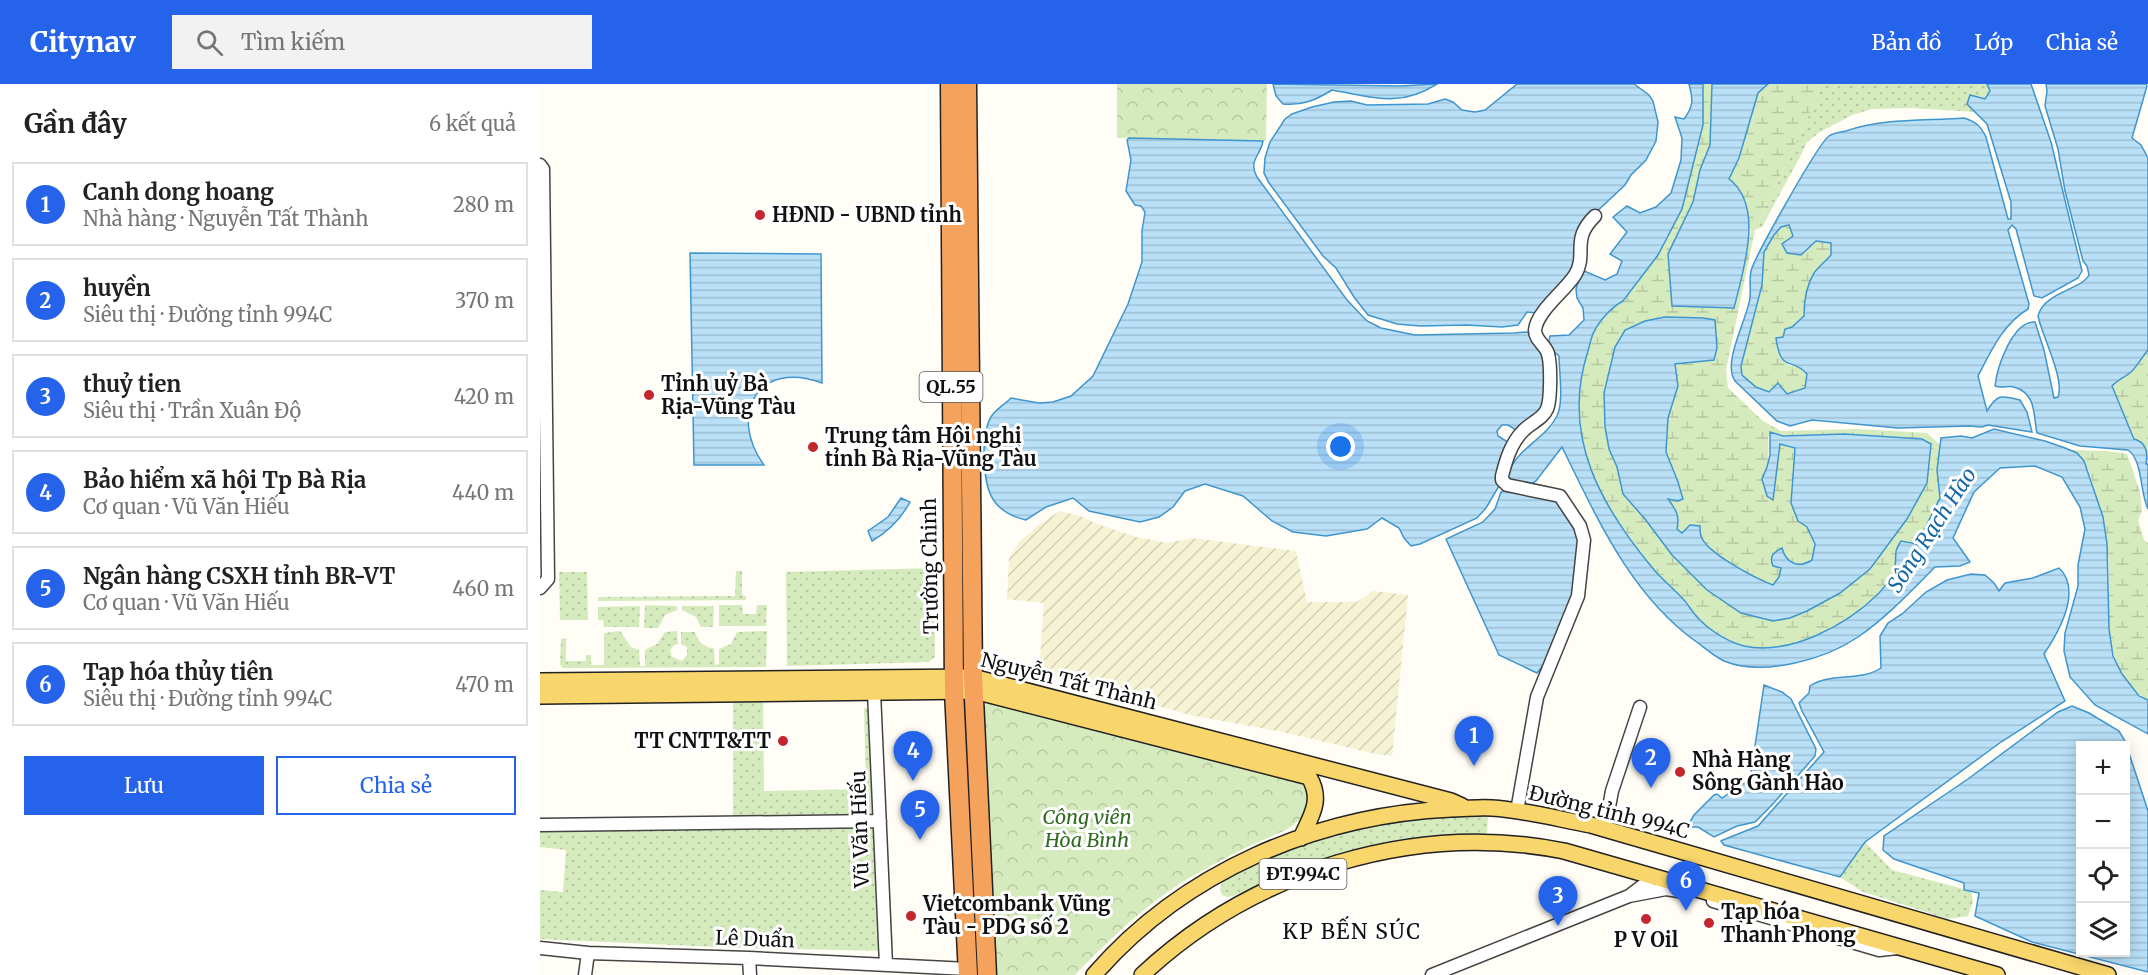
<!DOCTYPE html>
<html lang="vi">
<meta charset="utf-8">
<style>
:root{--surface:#fff;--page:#f2f2f2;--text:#222;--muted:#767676;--line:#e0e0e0;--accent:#2563eb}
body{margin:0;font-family:Merriweather,serif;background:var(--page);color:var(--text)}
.controls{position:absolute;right:18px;bottom:18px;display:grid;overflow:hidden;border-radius:0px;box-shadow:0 3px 15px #0003}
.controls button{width:54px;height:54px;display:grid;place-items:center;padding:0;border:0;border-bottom:2px solid var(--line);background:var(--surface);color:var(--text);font:30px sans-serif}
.you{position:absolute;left:801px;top:363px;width:21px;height:21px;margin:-15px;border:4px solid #fff;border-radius:50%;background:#1a73e8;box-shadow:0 0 0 9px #1a73e833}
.badge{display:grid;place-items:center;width:39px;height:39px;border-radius:50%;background:var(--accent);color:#fff;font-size:20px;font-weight:700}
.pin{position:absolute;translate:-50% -50px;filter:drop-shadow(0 2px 3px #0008)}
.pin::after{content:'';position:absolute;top:32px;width:21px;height:18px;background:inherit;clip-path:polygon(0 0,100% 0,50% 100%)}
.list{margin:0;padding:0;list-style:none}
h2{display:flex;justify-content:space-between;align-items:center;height:78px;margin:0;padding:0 24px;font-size:26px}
h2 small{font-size:20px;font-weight:400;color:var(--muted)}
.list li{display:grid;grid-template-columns:39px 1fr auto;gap:18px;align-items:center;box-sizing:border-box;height:84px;margin:0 12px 12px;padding:0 12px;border:2px solid var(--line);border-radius:0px}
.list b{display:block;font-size:22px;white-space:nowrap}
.list p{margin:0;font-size:20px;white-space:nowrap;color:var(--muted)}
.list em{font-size:20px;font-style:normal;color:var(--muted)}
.actions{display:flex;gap:12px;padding:18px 24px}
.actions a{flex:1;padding:14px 0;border:2px solid var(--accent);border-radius:0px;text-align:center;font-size:21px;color:var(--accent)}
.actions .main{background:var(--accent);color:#fff}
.icon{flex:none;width:33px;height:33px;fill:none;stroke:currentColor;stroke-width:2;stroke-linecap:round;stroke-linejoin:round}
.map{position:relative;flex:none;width:1608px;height:891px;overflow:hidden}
header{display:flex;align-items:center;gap:36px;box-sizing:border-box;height:84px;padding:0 30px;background:var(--accent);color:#fff}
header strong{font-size:28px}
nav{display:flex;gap:33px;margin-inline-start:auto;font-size:21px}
.search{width:420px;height:54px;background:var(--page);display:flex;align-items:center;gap:15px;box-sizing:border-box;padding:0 21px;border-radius:0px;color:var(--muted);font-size:22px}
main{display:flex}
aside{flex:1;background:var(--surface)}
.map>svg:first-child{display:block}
.farmland{fill:url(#farmland-furrows)}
.grass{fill:url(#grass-dots)}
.wetland{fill:url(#wetland-marsh);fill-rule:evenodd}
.park{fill:url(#park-crowns)}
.water{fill:url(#water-rules);stroke:#3f96cf;stroke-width:1.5;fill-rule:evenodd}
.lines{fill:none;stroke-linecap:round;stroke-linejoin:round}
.minor-casing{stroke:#444;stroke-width:15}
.major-casing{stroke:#222;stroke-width:18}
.highway-casing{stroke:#222;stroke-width:21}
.minor{stroke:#fff;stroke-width:12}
.major{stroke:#f9d66b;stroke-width:15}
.highway{stroke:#f5a25d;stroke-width:18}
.poi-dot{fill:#c4262e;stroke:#fff;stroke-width:2}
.labels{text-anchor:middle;stroke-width:6;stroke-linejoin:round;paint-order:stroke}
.shield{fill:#fff;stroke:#585858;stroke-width:1.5}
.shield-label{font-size:18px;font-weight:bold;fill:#111}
.poi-label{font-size:20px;font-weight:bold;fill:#111;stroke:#fff;text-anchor:start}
.street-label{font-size:20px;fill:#111;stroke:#fff}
.park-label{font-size:20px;font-style:italic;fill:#2f6b1f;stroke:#fff}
.water-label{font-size:21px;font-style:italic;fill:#1768a6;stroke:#fff}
.neighbourhood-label{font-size:21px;letter-spacing:1.5px;fill:#111;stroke:#fff}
</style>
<header>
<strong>Citynav</strong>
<div class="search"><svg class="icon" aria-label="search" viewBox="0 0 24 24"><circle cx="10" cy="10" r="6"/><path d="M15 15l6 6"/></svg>Tìm kiếm</div>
<nav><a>Bản đồ</a><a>Lớp</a><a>Chia sẻ</a></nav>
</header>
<main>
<aside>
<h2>Gần đây<small>6 kết quả</small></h2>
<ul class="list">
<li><span class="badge">1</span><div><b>Canh dong hoang</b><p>Nhà hàng · Nguyễn Tất Thành</p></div><em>280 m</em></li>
<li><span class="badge">2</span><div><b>huyền</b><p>Siêu thị · Đường tỉnh 994C</p></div><em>370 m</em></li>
<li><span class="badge">3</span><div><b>thuỷ tien</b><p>Siêu thị · Trần Xuân Độ</p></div><em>420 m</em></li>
<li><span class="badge">4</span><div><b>Bảo hiểm xã hội Tp Bà Rịa</b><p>Cơ quan · Vũ Văn Hiếu</p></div><em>440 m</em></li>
<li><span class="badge">5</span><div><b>Ngân hàng CSXH tỉnh BR-VT</b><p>Cơ quan · Vũ Văn Hiếu</p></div><em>460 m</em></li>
<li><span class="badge">6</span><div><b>Tạp hóa thủy tiên</b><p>Siêu thị · Đường tỉnh 994C</p></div><em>470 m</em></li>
</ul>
<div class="actions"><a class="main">Lưu</a><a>Chia sẻ</a></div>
</aside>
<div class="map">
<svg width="1608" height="891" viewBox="0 0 1608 891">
<defs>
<pattern id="farmland-furrows" width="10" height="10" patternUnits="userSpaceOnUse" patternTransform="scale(1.5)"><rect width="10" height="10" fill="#f6f3d4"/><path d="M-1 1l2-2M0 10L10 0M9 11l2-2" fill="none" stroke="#d2cfb5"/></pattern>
<pattern id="grass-dots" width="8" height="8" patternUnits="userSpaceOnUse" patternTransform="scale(1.5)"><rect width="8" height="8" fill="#d5ebbd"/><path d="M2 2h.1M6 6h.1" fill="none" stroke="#b6c8a1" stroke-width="1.8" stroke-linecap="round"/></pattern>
<pattern id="wetland-marsh" width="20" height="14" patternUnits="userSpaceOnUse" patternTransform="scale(1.5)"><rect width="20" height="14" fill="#d5ebbd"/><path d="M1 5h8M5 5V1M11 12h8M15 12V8" fill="none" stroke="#b6c8a1"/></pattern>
<pattern id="park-crowns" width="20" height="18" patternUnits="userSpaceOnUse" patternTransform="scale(1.5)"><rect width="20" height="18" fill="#d5ebbd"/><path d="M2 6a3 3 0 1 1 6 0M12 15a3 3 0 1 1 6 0" fill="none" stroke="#b6c8a1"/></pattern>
<pattern id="water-rules" width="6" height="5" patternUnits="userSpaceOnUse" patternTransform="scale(1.5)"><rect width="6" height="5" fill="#b9e0f7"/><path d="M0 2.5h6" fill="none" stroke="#9ebfd3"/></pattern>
</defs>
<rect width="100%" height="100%" fill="#fffdf5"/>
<path class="farmland" d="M520 427 540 432 557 440 596 453 628 459 652 454 756 467 767 518H817L833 507 868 511 852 672 836 670 743 648 650 631 499 588 504 519 467 515 469 474 479 458 501 439Z"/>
<path class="grass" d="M1280 0H1447L1450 7 1444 15 1430 11 1427 20 1436 28 1371 24 1332 25 1312 31 1280 48 1267 58 1261 71 1222 143 1215 146 1274 20Z
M394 484 395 573 389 578 247 582 246 488Z
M196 487H202V511L206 512V516L58 517V513L195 512Z
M19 488H47L48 536H20Z
M105 521 137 522V526L125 531 118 544H104Z
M179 521H202L203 530H216L217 521H227L226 542H179Z
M100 522 99 543H64L63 536H58V523Z
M142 522H174L173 543H161L156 533 142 526Z
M80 547 91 563 99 566 100 582H105V566L117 560 125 548 137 547 138 560 134 561 130 566 132 573 142 577 147 571V563L141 560V548H155C158 557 163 564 174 564L175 581 179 580V565L191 560 197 548 227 547 226 583 23 584 20 581 21 555 26 554V577H46V571H51V581H64V549Z
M223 615 224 707 326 705 324 624H341L353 867 200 864 0 855V806L23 808 26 766 0 763V734L193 732V616Z
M930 731 948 732 947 749 943 751C880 753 817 762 757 784 735 793 715 804 693 812L687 813 682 811 680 805 682 798 690 791 736 771 793 752 869 734Z
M1325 758 1352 786 1431 807 1433 817 1428 832 1408 835 1321 807 1300 793Z"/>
<path class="wetland" d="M1163 0H1172L1170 61 1160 86 1153 118 1128 170 1132 221 1194 223 1211 147 1189 95 1199 74 1218 9 1228 0H1280L1274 20 1215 146 1186 286 1188 304 1223 337 1241 347 1317 345 1387 349 1400 361 1397 386 1401 413 1377 461 1355 484 1340 508 1307 535 1279 551 1233 565 1203 562 1178 550 1160 537 1144 516 1116 489 1067 422 1051 389 1042 355 1039 314 1045 276 1055 245 1076 221 1083 217 1118 171 1142 125ZM1163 234 1175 236 1146 278 1135 280 1138 302 1128 334 1126 368 1138 398 1127 414C1136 425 1141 431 1137 445L1142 449 1161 454 1174 468 1214 494 1233 501 1239 493 1245 473C1255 480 1261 484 1272 476 1276 457 1274 448 1258 437L1251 406 1255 364 1240 360 1233 415 1222 395C1229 380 1229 368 1228 352L1304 350 1382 355 1349 459 1330 485 1300 509 1250 534 1233 537 1201 529 1105 435 1083 410 1077 383 1069 365 1064 309 1075 263Z
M1249 141 1261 171 1276 157 1291 158V171C1286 177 1278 183 1274 189 1266 202 1264 217 1264 232L1252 243 1245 245 1248 281 1260 283 1267 290 1265 304C1242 315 1219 309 1202 291L1201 282 1222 201 1224 168 1234 151 1241 143Z
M1608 266V380H1606L1572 302C1578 295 1586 292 1592 286 1598 281 1602 273 1608 266Z
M1530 366 1566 367 1587 370 1600 408 1602 427 1598 436 1604 456 1608 459V616C1599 611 1594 606 1588 598 1557 557 1574 505 1567 459 1563 435 1556 411 1549 387 1544 377 1539 371 1530 366Z"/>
<path class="park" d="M577 0H727L726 57 577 54Z
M447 620 505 630 760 696C771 705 771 721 762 733 748 749 729 752 711 761 693 770 675 779 658 789 612 814 571 854 535 891H453L443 623Z"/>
<path class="water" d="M733 0 860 2 897 0C859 24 833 13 792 6 776 16 762 22 743 20L736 12Z
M977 0H1094L1109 11 1113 17 1118 38 1116 57 1106 76 1091 91 1085 101 1051 133 1036 185 996 229 987 228 978 241 962 243 927 241 880 242 857 240 828 231 814 213 796 184 783 172 729 99 724 89 725 74 730 58 745 35 752 30 772 23 794 18 811 17 827 21 888 20 905 15 913 18 922 26 935 28 945 26Z
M1149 0H1163V41L1142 125 1118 171 1083 217C1073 222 1060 236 1055 246 1051 252 1050 261 1048 267 1020 353 1062 424 1115 487 1124 497 1135 506 1144 516 1150 523 1154 531 1161 537 1172 548 1189 558 1204 562 1250 572 1307 541 1339 509 1344 504 1354 490 1355 482 1357 470 1353 469 1361 457L1377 460 1400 414 1397 386 1401 354 1421 352 1432 354 1454 345 1505 357 1525 364 1537 369 1544 377 1563 433 1567 460 1569 545 1573 572 1582 590 1599 612 1608 616V650L1555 621 1530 593 1524 567 1525 549 1538 502V481L1545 445 1540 423 1522 393 1495 382 1460 384 1434 408 1413 454 1430 478 1420 482 1395 483C1371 507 1346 534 1318 553 1299 566 1278 574 1255 579 1232 584 1206 586 1184 577 1175 573 1166 565 1158 559 1091 512 1057 434 1022 363L996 397 991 400 969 398 967 392C977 363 1005 356 1017 332 1024 318 1019 287 1019 272L1008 262 1010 252 1029 251 1044 236 1043 224 1037 214 1036 205 1042 186 1065 196 1077 190 1082 177 1070 170 1087 148 1073 133 1087 122 1100 129 1116 123 1131 109 1141 76 1142 54 1135 33 1144 35C1154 22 1153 15 1149 0Z
M1172 0H1228L1218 9 1199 74 1189 95C1225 122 1203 187 1194 224L1132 222 1128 170 1153 118 1160 86 1170 61Z
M1447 0H1491L1511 58 1542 187 1538 194 1502 214 1494 212 1476 145 1472 141 1468 146 1489 220 1488 225C1463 240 1451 267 1438 292L1447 327C1457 310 1461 311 1480 316L1487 328 1492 348 1448 341 1442 343 1429 342 1358 344 1272 336 1250 342 1237 337 1195 297C1182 278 1207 236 1210 214 1211 205 1209 196 1211 187 1215 172 1278 60 1289 52 1293 49 1301 48 1306 47 1344 34 1385 37 1424 34 1436 38 1440 41 1446 53L1468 135H1471V118L1447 40 1427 20 1430 11 1445 15 1450 7ZM1249 141 1253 152 1242 160 1247 169 1261 171 1276 157 1291 159V171C1286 177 1278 183 1274 189 1266 202 1264 217 1264 232L1252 243 1245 245 1243 253 1236 254C1241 290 1251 272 1267 290L1265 304 1247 310 1238 299 1229 308 1216 303 1202 291 1201 282 1222 201 1224 168 1234 151 1241 143Z
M1506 0H1606L1607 2 1592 54 1601 61 1608 74V266C1602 273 1598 281 1592 287 1586 293 1578 295 1572 302L1594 355C1606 358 1608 369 1606 380H1608V425C1600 410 1603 376 1588 366L1540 362 1497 349C1493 331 1497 310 1474 303 1468 301 1462 305 1455 302 1457 284 1472 237 1495 238L1504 266 1514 314 1518 313C1525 295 1502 252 1498 232 1504 208 1541 206 1549 191L1547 182 1543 177 1525 107 1518 65 1505 22 1507 7Z
M589 54 723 57C720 73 708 76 717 93L807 216 827 237 841 244 875 251 974 249 987 248 995 255 1007 275 1005 322 982 344 976 346 968 341H962L957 347 958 352 971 360 960 390 959 402 946 424 937 434 880 460 871 462 864 454 859 444 842 434 827 445 786 452 753 448 732 437 703 412 665 400 645 407 633 423 619 433 600 438 549 427 533 414 506 423 486 436C448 427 445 403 444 369 444 358 445 343 451 333 455 326 465 320 471 314L499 319 513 318 531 312 553 292 588 220 602 178V147L605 128 601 122 595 121 586 107 591 76 587 56Z
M150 169 281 170 282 299C219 275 187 330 224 381H154Z
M1125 233 1163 234 1175 236 1177 264 1174 276 1135 280 1138 302 1128 334 1126 368 1138 398 1143 415 1138 417 1128 415C1136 426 1140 431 1137 445L1142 449 1150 441 1160 442C1160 446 1160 449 1161 452 1166 469 1217 495 1233 501L1239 493 1241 484 1233 482C1229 472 1233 469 1242 464 1246 479 1258 485 1272 476L1275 460 1267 443 1258 437 1251 419 1255 364 1240 360 1233 416 1227 412 1222 395 1227 383 1230 371V348L1243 352 1304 350 1382 355 1391 360 1387 399 1367 435 1330 485 1300 509 1267 527 1250 534 1233 537 1201 529 1167 506 1132 471 1105 435 1083 410 1077 383 1069 365 1065 343 1064 309 1075 263 1085 246 1105 237Z
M967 405 1017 414 1041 454 1036 505 1005 579 997 589 959 571 906 455 943 438 955 425 961 408Z
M361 414 370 418C361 435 349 447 332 457L328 447 348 433Z
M1519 484C1543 507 1518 549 1504 570L1525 617 1461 658 1325 758 1300 793 1184 761 1181 757 1183 756 1218 742 1284 668 1262 627 1259 619 1269 609 1270 602C1290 588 1320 598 1341 584L1340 552 1348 539 1362 530 1386 508 1407 496 1431 490 1445 491 1454 499 1459 507 1465 499 1493 494Z
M1224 601 1242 608 1251 615 1276 665 1275 672 1231 722 1215 738 1197 742 1174 753 1158 743H1147L1154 731 1174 711 1177 710 1182 714 1204 699 1211 689Z
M1532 622 1549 629 1579 647 1585 657 1608 727V888L1492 858 1435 832 1439 809 1424 806V799L1354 775 1343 766 1344 752 1428 695 1518 628ZM1540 662H1586V868H1540Z"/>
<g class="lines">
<g class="minor-casing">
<path id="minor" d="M0 81 3 85 8 495 0 504
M334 608 346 881
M977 727 997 613 1038 512 1044 456 1040 442 1020 412 967 401 962 396V392C966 376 971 359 983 347 990 339 1003 335 1007 325 1011 316 1011 280 1008 270 1006 261 995 257 995 246 997 227 1025 207 1035 191 1048 170 1030 156 1055 132
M0 741 340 737
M1065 745 1072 707 1100 623
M1089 812 1126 805 1145 808
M1173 817 1339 866 1358 864
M0 864 48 869 209 874 428 885
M209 874 210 891
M45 891 48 869
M892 891 1089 812 1114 793"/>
</g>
<g class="major-casing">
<path id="major" d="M0 597 433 593 911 717 922 722
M0 612 434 607 769 693C783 716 771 732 761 754
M554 891C643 788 776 731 911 725 925 725 939 723 952 724 985 726 1018 735 1051 741L1568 891
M602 891C713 787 874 737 1024 767L1457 891"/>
</g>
<g class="highway-casing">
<path id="highway" d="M410 0 414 607 428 891
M427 0 433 593 447 891"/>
</g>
<use href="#minor" class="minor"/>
<use href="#major" class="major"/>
<use href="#highway" class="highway"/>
</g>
<g class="poi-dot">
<circle cx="220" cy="131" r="6"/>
<circle cx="109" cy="311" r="6"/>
<circle cx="273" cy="363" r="6"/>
<circle cx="243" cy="657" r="6"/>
<circle cx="1140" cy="688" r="6"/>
<circle cx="371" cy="832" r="6"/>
<circle cx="1106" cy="835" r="6"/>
<circle cx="1169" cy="839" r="6"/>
</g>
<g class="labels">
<g class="shield">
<rect x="379.5" y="288" width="63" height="30" rx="4.5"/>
<rect x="719.5" y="775" width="87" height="30" rx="4.5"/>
</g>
<g class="shield-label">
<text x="411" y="309">QL.55</text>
<text x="763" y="796">ĐT.994C</text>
</g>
<g class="poi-label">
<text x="232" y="138">HĐND - UBND tỉnh</text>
<text x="121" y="307">Tỉnh uỷ Bà<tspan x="121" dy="23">Rịa-Vũng Tàu</tspan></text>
<text x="285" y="359">Trung tâm Hội nghị<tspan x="285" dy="23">tỉnh Bà Rịa-Vũng Tàu</tspan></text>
<text x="231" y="664" text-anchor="end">TT CNTT&amp;TT</text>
<text x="1152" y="683">Nhà Hàng<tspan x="1152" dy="23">Sông Gành Hào</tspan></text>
<text x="383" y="827">Vietcombank Vũng<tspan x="383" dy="23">Tàu - PDG số 2</tspan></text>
<text x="1181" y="835">Tạp hóa<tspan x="1181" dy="23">Thanh Phong</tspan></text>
<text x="1106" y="863" text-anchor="middle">P V Oil</text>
</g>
<g class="street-label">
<text transform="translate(390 482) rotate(-91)" y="7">Trường Chinh</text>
<text transform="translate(529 597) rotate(14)" y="7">Nguyễn Tất Thành</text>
<text transform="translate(1069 728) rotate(14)" y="7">Đường tỉnh 994C</text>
<text transform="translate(320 745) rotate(-92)" y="7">Vũ Văn Hiếu</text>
<text transform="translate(215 855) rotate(2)" y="7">Lê Duẩn</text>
</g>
<g class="park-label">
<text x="547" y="740">Công viên<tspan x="547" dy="23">Hòa Bình</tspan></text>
</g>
<g class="water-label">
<text transform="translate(1392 446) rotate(-57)" y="7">Sông Rạch Hào</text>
</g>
<g class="neighbourhood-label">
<text x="812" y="855">KP BẾN SÚC</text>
</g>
</g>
</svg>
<div class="controls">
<button>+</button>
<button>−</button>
<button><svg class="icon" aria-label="locate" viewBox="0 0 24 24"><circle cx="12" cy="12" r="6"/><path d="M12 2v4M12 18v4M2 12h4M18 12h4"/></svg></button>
<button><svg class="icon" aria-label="layers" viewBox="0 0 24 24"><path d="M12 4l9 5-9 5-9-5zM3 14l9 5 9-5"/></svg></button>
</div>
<div class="you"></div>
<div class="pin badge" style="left:934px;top:682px">1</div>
<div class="pin badge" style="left:1111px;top:704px">2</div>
<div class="pin badge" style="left:1018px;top:842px">3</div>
<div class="pin badge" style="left:373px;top:697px">4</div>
<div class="pin badge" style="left:380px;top:756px">5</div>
<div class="pin badge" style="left:1146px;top:827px">6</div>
</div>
</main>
